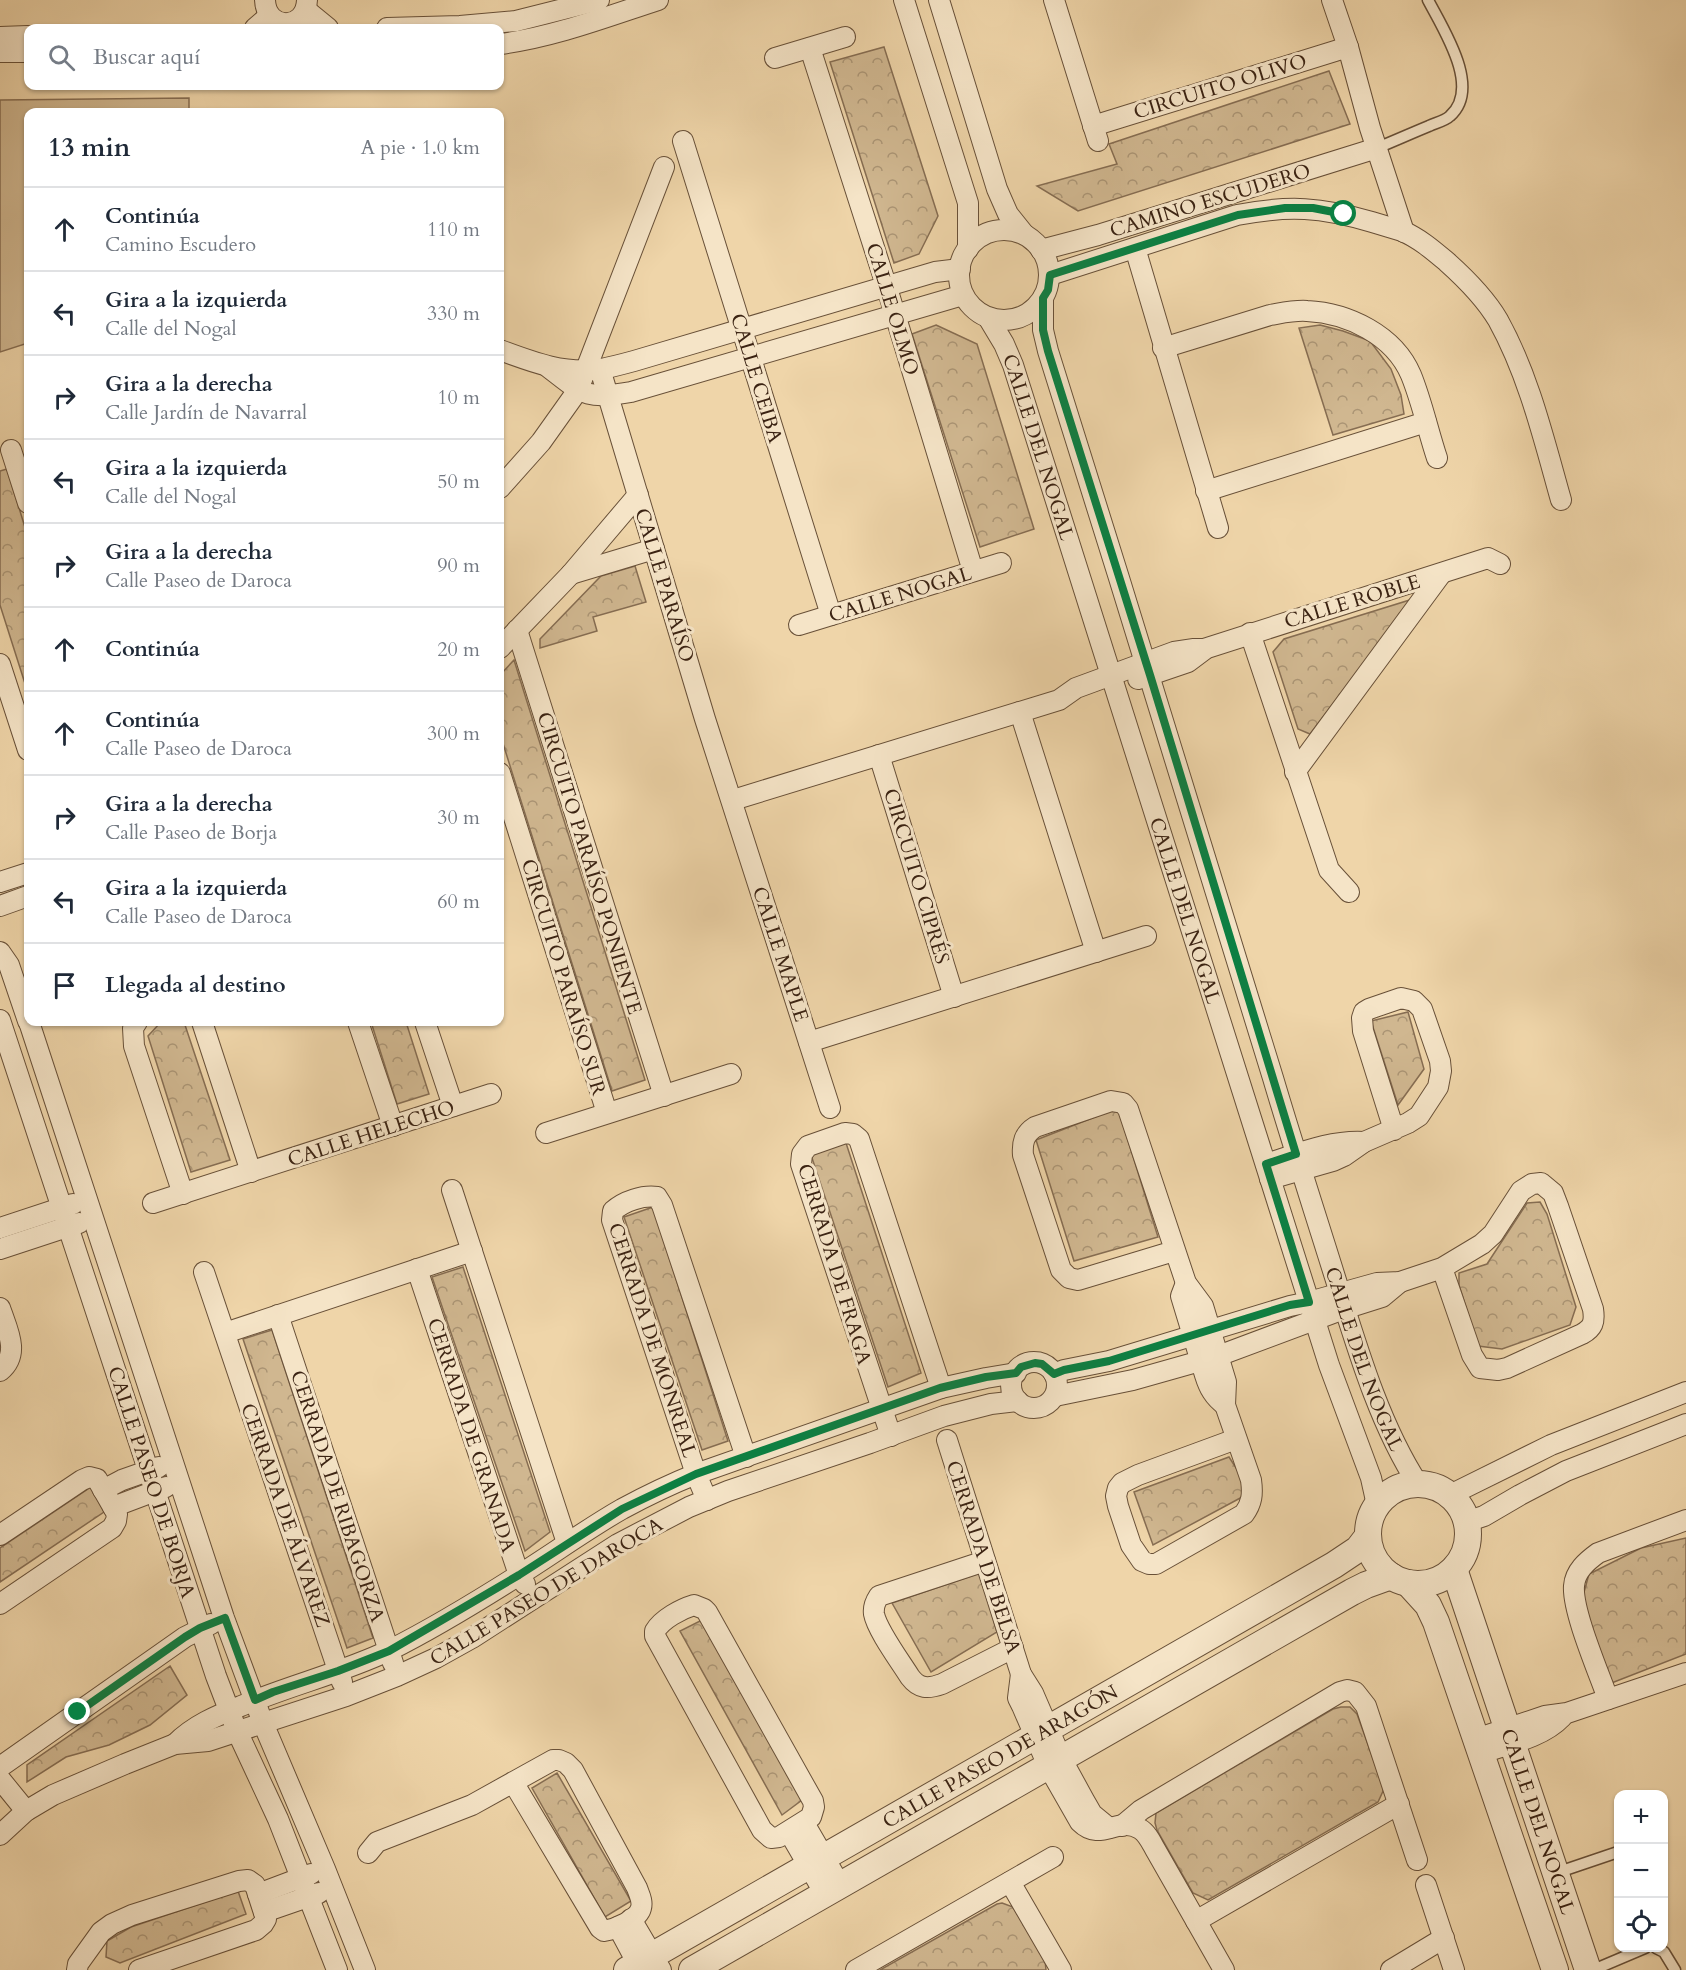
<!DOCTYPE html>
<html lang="es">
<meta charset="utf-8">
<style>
:root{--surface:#fff;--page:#f6f6f7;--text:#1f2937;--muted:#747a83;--line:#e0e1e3}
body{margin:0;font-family:Cardo,serif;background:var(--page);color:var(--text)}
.controls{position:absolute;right:18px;bottom:18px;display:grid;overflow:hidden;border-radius:12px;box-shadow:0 2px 4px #0004}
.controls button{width:54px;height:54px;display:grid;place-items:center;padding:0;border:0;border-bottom:2px solid var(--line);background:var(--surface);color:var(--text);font:30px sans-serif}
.stop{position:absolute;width:18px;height:18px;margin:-14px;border:4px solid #0b8043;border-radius:50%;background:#fff}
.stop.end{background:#0b8043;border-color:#fff;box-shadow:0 2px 6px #0008}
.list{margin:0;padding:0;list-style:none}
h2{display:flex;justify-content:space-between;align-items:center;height:78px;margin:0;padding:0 24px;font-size:26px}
h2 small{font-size:20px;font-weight:400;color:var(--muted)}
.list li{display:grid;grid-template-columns:39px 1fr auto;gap:18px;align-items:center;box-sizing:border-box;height:84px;padding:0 24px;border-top:2px solid var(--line)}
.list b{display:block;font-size:22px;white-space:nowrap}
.list p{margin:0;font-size:20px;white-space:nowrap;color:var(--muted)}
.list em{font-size:20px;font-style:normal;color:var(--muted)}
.icon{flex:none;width:33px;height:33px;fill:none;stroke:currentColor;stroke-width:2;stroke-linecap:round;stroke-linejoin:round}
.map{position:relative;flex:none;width:1686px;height:1970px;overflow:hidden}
.search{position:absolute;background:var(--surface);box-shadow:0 2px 4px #0004;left:24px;top:24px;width:480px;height:66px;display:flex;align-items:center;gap:15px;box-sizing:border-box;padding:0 21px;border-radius:12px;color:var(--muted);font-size:22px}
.panel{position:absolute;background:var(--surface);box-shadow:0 2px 4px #0004;left:24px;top:108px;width:480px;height:918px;border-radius:12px}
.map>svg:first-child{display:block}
.forest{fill:url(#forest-crowns);stroke:#866d52;stroke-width:1.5}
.pitch{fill:#d0b790;stroke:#866d52;stroke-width:1.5}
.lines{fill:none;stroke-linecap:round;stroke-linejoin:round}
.service-casing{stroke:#685038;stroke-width:13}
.minor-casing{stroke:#685038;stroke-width:22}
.tertiary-casing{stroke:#685038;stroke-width:28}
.service{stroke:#f5e4c7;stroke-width:10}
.minor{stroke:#f5e4c7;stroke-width:20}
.tertiary{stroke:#f5e4c7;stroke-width:26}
.route{stroke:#0b8043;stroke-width:8}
.labels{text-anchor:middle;stroke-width:6;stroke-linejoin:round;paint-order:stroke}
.street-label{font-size:20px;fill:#3b2313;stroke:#f5e4c7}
</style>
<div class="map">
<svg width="1686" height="1970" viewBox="0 0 1686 1970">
<defs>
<pattern id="forest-crowns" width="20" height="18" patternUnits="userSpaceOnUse" patternTransform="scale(1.5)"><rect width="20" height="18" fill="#d0b790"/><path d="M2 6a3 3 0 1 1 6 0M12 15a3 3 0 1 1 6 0" fill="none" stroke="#aa9474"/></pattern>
</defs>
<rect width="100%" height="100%" fill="#efd5a9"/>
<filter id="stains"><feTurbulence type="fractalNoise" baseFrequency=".00333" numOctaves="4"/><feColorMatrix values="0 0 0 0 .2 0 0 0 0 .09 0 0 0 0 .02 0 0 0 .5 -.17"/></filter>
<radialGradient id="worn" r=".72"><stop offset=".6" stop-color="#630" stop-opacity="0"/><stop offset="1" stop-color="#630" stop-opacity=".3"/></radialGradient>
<path class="forest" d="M884 47 938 216 919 254 894 263 830 62Z
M1329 71 1350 124 1078 211 1037 186 1117 164 1109 144Z
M936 325 977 344 1034 529 980 547 912 334Z
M1320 325 1343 331 1370 341 1391 369 1401 395 1404 414 1333 435 1299 328Z
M7 469 28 537V693L0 605V471Z
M635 566 646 602 593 617 597 631 540 648V639L601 576Z
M1413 599 1310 734 1298 729 1273 652 1284 639Z
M514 660 645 1080 612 1091 500 734V675Z
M1408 1012 1424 1069 1398 1105 1371 1021Z
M161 1022H184L230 1160 191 1172 148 1036Z
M371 1022H406L429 1094 397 1104Z
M1118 1108 1158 1237 1074 1261 1036 1140Z
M846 1143 921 1373 888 1387 811 1155Z
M1540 1202 1547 1214 1576 1307 1570 1325 1502 1349 1478 1346 1459 1285V1273L1487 1264 1527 1203Z
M653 1207 728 1441 702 1450 624 1217Z
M463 1267 550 1532 525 1551 432 1277Z
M272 1330 373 1638 347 1648 243 1339Z
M1229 1457 1240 1474 1244 1496 1153 1545 1134 1492Z
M91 1487 104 1512 0 1582V1548Z
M1686 1538V1654L1609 1684 1581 1603 1589 1574 1641 1548Z
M980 1573 997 1632 931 1672 892 1603Z
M702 1620 802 1800 782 1815 680 1631Z
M170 1666 187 1695 150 1725 109 1745 66 1757 27 1782V1765Z
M1341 1707H1350L1357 1714 1384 1789 1378 1802 1208 1900 1193 1893 1157 1830 1155 1823 1156 1813 1333 1709Z
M557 1773 631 1901 605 1917 532 1788Z
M238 1891 246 1914 120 1963 106 1957 107 1941 131 1927Z
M1002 1903 1013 1907 1045 1960 1046 1970H880L997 1904Z"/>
<path class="pitch" d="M189 98V112H28V343L0 352V100Z"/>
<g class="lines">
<g class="service-casing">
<path id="service" d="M1377 148C1394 141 1412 133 1429 126 1435 123 1445 121 1450 116 1482 88 1443 29 1428 0
M1556 1873 1618 1852
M1656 1948 1664 1952 1675 1970
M1593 1970 1645 1948"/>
</g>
<g class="minor-casing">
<g id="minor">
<path d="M265 0C266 31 306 31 307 0"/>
<path d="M904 0 968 203V249"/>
<path d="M939 0 997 189 1008 214 1024 234"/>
<path d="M1054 0 1098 141"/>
<path d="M1332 0 1348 47 1370 128 1404 232"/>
<path d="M306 10 328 28"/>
<path d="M255 28 269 16"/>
<path d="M387 28 460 26 516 21 599 0"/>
<path d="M0 37 28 36"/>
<path d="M500 44C554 37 606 17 658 0"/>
<path d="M810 48 887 288 973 571"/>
<path d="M0 52H28"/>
<path d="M775 58 845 37"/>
<path d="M1093 126 1348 47"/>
<path d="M683 141 831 615"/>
<circle cx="1004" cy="275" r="45"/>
<path d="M1135 248 1218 528"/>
<path d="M1041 250 1098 235 1377 148"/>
<path d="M1050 275 1237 215C1289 205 1321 207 1372 222 1382 225 1392 228 1402 231 1419 238 1434 251 1447 262 1466 279 1485 298 1498 320 1529 376 1544 440 1561 500"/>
<path id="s1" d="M1043 298V330L1048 351C1124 593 1199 835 1273 1078 1294 1149 1317 1219 1339 1290 1359 1354 1381 1427 1418 1484"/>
<path id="s2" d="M989 319 1004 344 1013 365 1329 1365 1371 1478 1377 1505"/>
<path d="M1163 348 1270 315C1282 313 1295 310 1307 311 1348 313 1394 335 1411 375 1422 402 1428 431 1437 458"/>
<path d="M500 350C532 362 566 375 601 369 612 367 623 364 634 361L935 272 960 269"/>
<path d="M548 367C583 394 585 400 631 392L963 295"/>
<path d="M600 369 705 719 830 1108"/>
<path d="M11 450 28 503"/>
<path d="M500 488 541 442 578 390 664 167"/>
<path d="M1206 491 1426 422"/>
<path d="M571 574 654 549"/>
<path d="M799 625 1001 563"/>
<path d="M517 630 664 1096"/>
<path d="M1250 633 1329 870 1349 892"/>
<path d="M500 648 571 574 638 495"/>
<path d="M0 664 28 750"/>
<path d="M1138 679 1188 662 1204 650"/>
<path d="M1020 712 1096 952"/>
<path d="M879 755 954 997"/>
<path d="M1295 772 1441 574"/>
<path d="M500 773 607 1113"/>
<path d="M733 800 1059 700 1076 688 1174 652 1194 649H1204L1488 558 1500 564"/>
<path d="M0 882 28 873"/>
<path d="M0 906 28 896"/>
<path d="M0 952 9 965 28 1021"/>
<path d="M0 1020 216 1676 237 1731 278 1819 337 1970"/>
<path d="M29 1022 224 1618 263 1723 325 1869 365 1970"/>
<path d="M137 1022 133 1028 134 1046 183 1194"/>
<path d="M202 1022 251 1172"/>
<path d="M358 1022 393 1126"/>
<path d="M425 1022 453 1106"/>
<path d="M809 1042 1146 936"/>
<path d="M546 1133 731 1074"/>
<path d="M1266 1164C1298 1154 1330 1140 1364 1142"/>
<path d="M1270 1179 1333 1161 1344 1156 1364 1142 1408 1123 1419 1116 1438 1087 1441 1071 1440 1061 1422 1009 1414 1001 1401 998 1369 1009 1364 1012 1362 1018 1363 1031 1394 1130"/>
<path d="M452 1190 567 1543"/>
<path d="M153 1203 491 1094"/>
<path d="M0 1228 73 1204"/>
<path d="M0 1249 79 1223"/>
<path d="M1174 1251 1078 1280 1069 1278 1061 1270 1023 1155C1022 1143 1024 1134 1035 1127L1111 1101 1123 1103 1128 1109 1186 1283 1203 1306 1226 1382 1225 1405 1251 1480C1253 1494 1252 1503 1244 1514L1156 1564H1149L1142 1561 1131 1545 1118 1506 1116 1496 1118 1488 1122 1483 1138 1475 1236 1439"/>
<path d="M417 1269 519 1575 525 1584"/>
<path d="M204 1272 342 1682"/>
<path d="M1186 1283 1181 1296 1205 1375C1209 1388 1214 1397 1225 1405"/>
<path d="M0 1308C7 1329 21 1354 0 1371"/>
<path d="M278 1315 393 1663"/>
<path d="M225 1333 472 1251"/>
<circle cx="1034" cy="1385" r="23"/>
<path d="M1054 1374 1064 1370 1109 1361 1290 1306 1309 1302 1377 1283 1400 1282 1442 1268 1482 1244 1493 1234 1521 1191 1532 1184 1541 1183 1553 1193 1558 1206 1593 1309C1595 1322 1593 1328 1582 1334L1507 1368 1498 1370 1480 1368 1472 1355 1442 1268"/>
<path d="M1055 1396 1133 1380 1218 1356 1344 1309 1382 1297 1400 1282"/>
<path d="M891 1436 801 1164 802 1154 808 1146 845 1133 853 1134 859 1139 941 1388"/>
<path d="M947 1440 1021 1674 1033 1693 1061 1758 1084 1800 1092 1814 1109 1828"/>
<path d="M103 1490 122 1480 159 1467"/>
<path d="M1450 1495 1551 1445 1686 1392"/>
<path d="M707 1500 696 1474 612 1220 613 1211C624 1201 643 1195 657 1197L662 1205 746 1457"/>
<path d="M113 1507 166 1487"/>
<path d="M1466 1522 1484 1516 1520 1495 1566 1471 1686 1424"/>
<path d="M0 1535 82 1480 89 1477 97 1479 117 1514 116 1521 112 1528 0 1604"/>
<path d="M985 1561 879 1596C875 1602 873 1607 874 1614 877 1630 900 1661 910 1677 919 1689 928 1689 942 1684L1013 1648"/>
<path d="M694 1605 704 1609 707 1612 813 1801 814 1807 811 1817 779 1837 771 1838 762 1830 655 1636V1631C662 1619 681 1609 694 1605Z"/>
<path d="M1021 1674 1018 1698 1022 1706 1048 1766 1080 1822C1101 1843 1118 1815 1140 1829 1147 1833 1151 1842 1155 1849L1224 1970"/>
<path d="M1608 1699C1599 1673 1572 1611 1574 1586 1575 1571 1587 1561 1598 1553L1686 1520"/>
<path d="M1476 1739 1545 1716 1567 1713 1686 1673"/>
<path d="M175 1744C194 1725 216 1716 241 1706 290 1685 342 1673 390 1650 434 1628 478 1601 519 1575 554 1553 587 1529 622 1509 646 1496 671 1484 696 1474L941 1388 986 1378 1016 1373"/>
<path d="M1481 1753C1508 1744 1542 1738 1562 1717"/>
<path d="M0 1767 185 1637 211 1624"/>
<path d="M0 1779 26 1811"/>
<path d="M804 1823 840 1885"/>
<path d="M1122 1826 1141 1810 1340 1692 1347 1690 1355 1692 1366 1706 1417 1860"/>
<path d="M789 1832 825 1894"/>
<path d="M0 1835 26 1811 53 1795 125 1764 175 1744 208 1741 346 1696 397 1676 436 1658 472 1638 618 1544 689 1507 728 1491 870 1443 944 1416 991 1404 1018 1401"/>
<path d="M368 1853 377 1842 472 1805 553 1760H559L566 1763 573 1770 637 1888C639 1894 643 1901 641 1908 638 1920 615 1929 604 1931L600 1928 513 1782"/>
<path d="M1010 1882 1061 1970"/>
<path d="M1426 1885 1454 1970"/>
<path d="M258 1894 311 1874"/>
<path d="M264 1912 319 1893"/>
<path d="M631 1919 661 1970"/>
<path d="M1196 1921 1399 1804"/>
<path d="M618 1927 641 1970"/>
<path d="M77 1970 78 1964 101 1932 112 1924 132 1915 239 1881 248 1880 255 1885 266 1919 263 1924 256 1930 139 1970"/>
<path d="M856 1970 1053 1857"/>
<path d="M1391 1970 1444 1938"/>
</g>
</g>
<g class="tertiary-casing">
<g id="tertiary">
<circle cx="1418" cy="1534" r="50"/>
<path id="s3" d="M1454 1569 1588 1970"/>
<path d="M1408 1583 1428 1605 1436 1622 1555 1970"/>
<path id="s4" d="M627 1970 1334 1565 1358 1549 1368 1536"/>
<path d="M692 1970 1352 1592 1366 1585 1391 1576"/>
</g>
</g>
<use href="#service" class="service"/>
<use href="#minor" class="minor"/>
<use href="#tertiary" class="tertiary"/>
</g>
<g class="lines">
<path class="route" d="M78 1712 185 1637 200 1628 225 1618 255 1700 273 1692 338 1671 389 1651 519 1575 622 1509 696 1474 940 1388 986 1377 1016 1373 1021 1367 1035 1363 1042 1364 1054 1374 1064 1370 1109 1361 1290 1305 1309 1302 1266 1164 1296 1154 1150 675 1048 351 1043 330V298L1048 290 1050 275 1238 215 1285 208H1313L1344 214"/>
</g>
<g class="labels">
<g class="street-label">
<text transform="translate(1220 86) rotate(-17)" y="7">CIRCUITO OLIVO</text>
<text transform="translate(1210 200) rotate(-17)" y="7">CAMINO ESCUDERO</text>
<text transform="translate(893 309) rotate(73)" y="7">CALLE OLMO</text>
<text transform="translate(757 378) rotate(73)" y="7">CALLE CEIBA</text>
<text dy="7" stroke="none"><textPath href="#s2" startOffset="138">CALLE DEL NOGAL</textPath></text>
<text transform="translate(665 585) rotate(73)" y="7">CALLE PARAÍSO</text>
<text transform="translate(900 594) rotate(-17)" y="7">CALLE NOGAL</text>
<text transform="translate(1352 601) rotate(-17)" y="7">CALLE ROBLE</text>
<text transform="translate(590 863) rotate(73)" y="7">CIRCUITO PARAÍSO PONIENTE</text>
<text transform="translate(917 876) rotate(73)" y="7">CIRCUITO CIPRÉS</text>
<text dy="7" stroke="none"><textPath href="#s2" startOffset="624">CALLE DEL NOGAL</textPath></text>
<text transform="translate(781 954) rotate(72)" y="7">CALLE MAPLE</text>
<text transform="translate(564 977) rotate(73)" y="7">CIRCUITO PARAÍSO SUR</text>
<text transform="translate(371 1133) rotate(-18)" y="7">CALLE HELECHO</text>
<text transform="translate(835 1264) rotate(73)" y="7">CERRADA DE FRAGA</text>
<text transform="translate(653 1340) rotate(72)" y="7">CERRADA DE MONREAL</text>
<text dy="7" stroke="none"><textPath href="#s1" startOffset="1110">CALLE DEL NOGAL</textPath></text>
<text transform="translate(472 1435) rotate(72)" y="7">CERRADA DE GRANADA</text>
<text transform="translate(152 1482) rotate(72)" y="7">CALLE PASEO DE BORJA</text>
<text transform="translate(338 1496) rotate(72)" y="7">CERRADA DE RIBAGORZA</text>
<text transform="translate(286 1515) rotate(71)" y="7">CERRADA DE ÁLVAREZ</text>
<text transform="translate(984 1557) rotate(72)" y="7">CERRADA DE BELSA</text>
<text transform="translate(546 1591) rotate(-31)" y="7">CALLE PASEO DE DAROCA</text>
<text dy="7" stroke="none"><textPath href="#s4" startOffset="430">CALLE PASEO DE ARAGÓN</textPath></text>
<text dy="7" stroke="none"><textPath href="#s3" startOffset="266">CALLE DEL NOGAL</textPath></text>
</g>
</g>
<rect width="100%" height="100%" filter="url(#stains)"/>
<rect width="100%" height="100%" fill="url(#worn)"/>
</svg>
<div class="controls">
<button>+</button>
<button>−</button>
<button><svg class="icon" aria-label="locate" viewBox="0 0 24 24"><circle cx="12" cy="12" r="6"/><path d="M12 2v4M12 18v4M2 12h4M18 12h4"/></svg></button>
</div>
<div class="stop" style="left:1344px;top:214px"></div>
<div class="stop end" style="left:78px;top:1712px"></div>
<div class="search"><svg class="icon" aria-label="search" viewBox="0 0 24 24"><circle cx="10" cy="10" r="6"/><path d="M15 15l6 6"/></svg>Buscar aquí</div>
<section class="panel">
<h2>13 min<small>A pie · 1.0 km</small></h2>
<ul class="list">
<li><svg class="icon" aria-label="ahead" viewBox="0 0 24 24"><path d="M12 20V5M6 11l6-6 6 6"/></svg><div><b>Continúa</b><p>Camino Escudero</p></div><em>110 m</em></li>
<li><svg class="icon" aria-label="left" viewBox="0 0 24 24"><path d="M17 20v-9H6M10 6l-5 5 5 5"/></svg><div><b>Gira a la izquierda</b><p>Calle del Nogal</p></div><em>330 m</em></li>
<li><svg class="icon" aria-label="right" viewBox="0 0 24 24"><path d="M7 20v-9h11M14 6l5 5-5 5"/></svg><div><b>Gira a la derecha</b><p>Calle Jardín de Navarral</p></div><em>10 m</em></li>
<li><svg class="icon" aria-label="left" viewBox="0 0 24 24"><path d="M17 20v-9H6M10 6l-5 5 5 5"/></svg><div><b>Gira a la izquierda</b><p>Calle del Nogal</p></div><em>50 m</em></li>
<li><svg class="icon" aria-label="right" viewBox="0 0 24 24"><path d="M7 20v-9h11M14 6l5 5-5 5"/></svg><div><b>Gira a la derecha</b><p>Calle Paseo de Daroca</p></div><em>90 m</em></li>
<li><svg class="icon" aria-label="ahead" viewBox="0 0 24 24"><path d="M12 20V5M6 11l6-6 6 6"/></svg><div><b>Continúa</b></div><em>20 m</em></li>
<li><svg class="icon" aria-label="ahead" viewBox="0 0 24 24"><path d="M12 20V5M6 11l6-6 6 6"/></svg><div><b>Continúa</b><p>Calle Paseo de Daroca</p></div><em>300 m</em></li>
<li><svg class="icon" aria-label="right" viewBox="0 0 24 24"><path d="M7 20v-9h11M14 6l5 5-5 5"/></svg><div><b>Gira a la derecha</b><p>Calle Paseo de Borja</p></div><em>30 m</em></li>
<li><svg class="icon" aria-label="left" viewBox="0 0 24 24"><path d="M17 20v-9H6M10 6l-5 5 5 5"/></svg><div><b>Gira a la izquierda</b><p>Calle Paseo de Daroca</p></div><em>60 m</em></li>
<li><svg class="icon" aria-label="arrive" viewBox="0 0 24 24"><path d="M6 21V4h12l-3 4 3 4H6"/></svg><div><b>Llegada al destino</b></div></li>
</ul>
</section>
</div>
